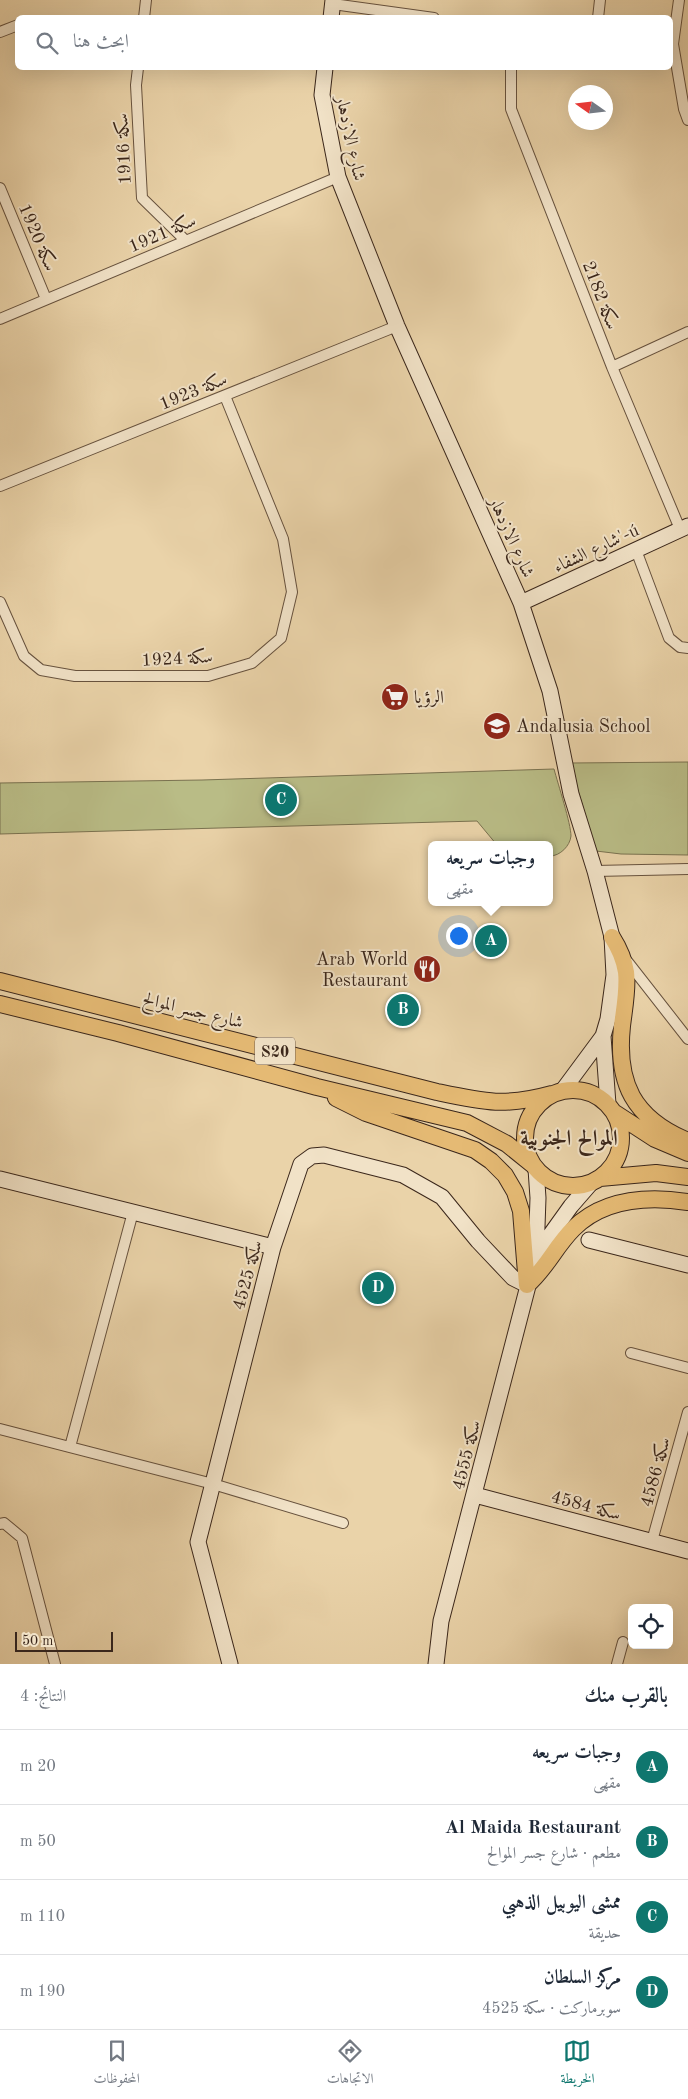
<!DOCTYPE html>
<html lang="ar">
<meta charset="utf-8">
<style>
:root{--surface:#fff;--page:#f2f2f3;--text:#1f2937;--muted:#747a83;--line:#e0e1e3;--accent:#0f766e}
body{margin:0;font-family:"Old Standard TT",Amiri,serif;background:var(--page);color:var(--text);direction:rtl}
.controls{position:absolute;right:15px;bottom:15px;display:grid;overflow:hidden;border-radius:8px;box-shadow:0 5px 20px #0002}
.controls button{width:45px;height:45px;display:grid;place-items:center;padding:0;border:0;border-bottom:1px solid var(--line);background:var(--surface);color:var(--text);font:25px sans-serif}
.compass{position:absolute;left:568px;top:85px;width:45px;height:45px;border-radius:50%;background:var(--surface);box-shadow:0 5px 20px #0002;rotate:284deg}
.scale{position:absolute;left:15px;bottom:12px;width:98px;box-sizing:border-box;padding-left:5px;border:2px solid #3b271b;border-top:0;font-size:14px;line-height:18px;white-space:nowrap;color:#3b271b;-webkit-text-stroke:4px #f1e2c7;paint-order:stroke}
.you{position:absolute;left:458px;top:935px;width:18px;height:18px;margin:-12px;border:4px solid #fff;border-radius:50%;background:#1a73e8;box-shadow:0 0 0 8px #1a73e833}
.badge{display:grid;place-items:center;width:32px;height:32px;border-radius:50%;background:var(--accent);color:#fff;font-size:16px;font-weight:700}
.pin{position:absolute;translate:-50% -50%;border:2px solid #fff;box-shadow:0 1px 5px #0006}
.popup{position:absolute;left:428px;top:841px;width:125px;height:65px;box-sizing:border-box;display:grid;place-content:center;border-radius:8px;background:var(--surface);filter:drop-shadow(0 1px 4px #0005);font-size:16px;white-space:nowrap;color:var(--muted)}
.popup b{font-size:19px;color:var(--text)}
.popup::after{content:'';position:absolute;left:50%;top:100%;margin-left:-10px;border:10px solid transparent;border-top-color:var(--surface)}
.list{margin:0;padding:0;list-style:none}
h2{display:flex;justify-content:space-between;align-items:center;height:65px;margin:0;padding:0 20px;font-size:21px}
h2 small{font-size:16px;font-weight:400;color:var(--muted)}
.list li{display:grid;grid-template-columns:32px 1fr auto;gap:15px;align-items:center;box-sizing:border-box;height:75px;padding:0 20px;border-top:1px solid var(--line)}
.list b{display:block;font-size:19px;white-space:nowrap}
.list p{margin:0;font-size:16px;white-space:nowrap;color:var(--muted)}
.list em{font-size:16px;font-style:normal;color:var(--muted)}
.icon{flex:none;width:28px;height:28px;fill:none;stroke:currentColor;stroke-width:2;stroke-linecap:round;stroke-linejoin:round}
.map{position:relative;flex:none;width:688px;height:1664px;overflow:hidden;direction:ltr}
.search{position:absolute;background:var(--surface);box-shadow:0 5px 20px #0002;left:15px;right:15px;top:15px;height:55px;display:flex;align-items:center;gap:12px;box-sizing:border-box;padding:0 18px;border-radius:8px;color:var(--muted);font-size:19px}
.sheet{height:365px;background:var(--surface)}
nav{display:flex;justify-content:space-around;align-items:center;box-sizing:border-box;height:70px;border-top:1px solid var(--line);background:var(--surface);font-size:14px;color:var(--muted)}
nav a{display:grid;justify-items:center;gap:2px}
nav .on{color:var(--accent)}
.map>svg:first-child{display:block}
.green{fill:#b9bc86;stroke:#7a7250}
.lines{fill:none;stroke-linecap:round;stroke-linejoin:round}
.street-casing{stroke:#67523e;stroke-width:12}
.secondary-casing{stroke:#3b271b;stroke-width:17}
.primary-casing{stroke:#3b271b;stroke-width:18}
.street{stroke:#f1e2c7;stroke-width:10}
.secondary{stroke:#f1e2c7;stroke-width:15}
.primary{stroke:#e5ba74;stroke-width:16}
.labels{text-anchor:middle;stroke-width:4;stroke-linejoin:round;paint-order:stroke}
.shield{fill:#f1e2c7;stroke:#725f4f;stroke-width:1}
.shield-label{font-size:16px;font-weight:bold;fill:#3b271b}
.street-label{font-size:18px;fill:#3b271b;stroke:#f1e2c7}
.poi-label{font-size:18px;fill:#3b271b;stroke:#f1e2c7;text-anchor:start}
.district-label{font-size:22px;font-weight:bold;fill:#3b271b;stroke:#f1e2c7}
</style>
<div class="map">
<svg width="688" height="1664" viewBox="0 0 688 1664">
<rect width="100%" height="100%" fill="#ead3a9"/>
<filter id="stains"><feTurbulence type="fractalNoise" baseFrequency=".004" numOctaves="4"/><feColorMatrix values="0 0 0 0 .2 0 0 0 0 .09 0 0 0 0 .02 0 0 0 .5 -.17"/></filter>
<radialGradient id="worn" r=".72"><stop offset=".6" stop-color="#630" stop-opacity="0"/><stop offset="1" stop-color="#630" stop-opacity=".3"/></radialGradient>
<path class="green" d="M688 762V855L621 854 596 851 570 763Z
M554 769C558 784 571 824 571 836 570 846 560 856 550 856V845H497L477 821 0 834V783L202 780Z"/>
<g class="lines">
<g class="street-casing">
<path id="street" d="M679 0 673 44 684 109 688 120
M333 4 434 18
M144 18 146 0
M598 18 600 0
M0 32 18 25
M138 68 136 85 142 198 186 241
M511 68V109L612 367 680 529
M0 188 46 299
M0 319 338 177
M612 367 688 332
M0 486 397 326
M636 550 669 638 680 647 688 648
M0 602 24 656 41 670 75 676H208L252 663 281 638 292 592 283 539 225 396
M595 871 688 869
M627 961 688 1039
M631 1353 688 1368
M0 1429 213 1484 343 1523
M70 1447 133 1212
M0 1524 4 1523 22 1538 55 1664
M652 1541 688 1412
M617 1664 623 1642"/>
</g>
<g class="secondary-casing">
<path id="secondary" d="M331 18 333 0
M325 68 322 95 338 177 397 326 521 603 550 691 571 794 595 871 612 937 614 975 608 1019 603 1036 608 1104
M521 603 688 526
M563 1090 603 1036
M0 1179 273 1247
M589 1240 688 1265
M538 1252 571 1206 591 1183
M475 1495 688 1551
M230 1664 198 1542 273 1247 301 1164 312 1156 324 1155 403 1175 442 1197 478 1241 513 1278 527 1285
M436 1664 441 1621 536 1255 538 1198 536 1169"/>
</g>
<g class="primary-casing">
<path id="primary" d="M612 937C619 948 624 959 626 972 628 989 624 1009 622 1026 616 1083 633 1118 688 1141
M0 981 437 1092C484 1102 505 1107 552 1094
M0 1004 118 1033 317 1087 467 1123 507 1144 533 1165
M525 1138a48 48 0 1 1 96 0a48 48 0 1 1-96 0Z
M336 1098 366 1113 475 1150 491 1161 505 1175 515 1192 521 1211 527 1285
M615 1113 655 1139 688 1153
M600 1178 656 1173 688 1177
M527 1285C546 1269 555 1247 573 1229 603 1199 648 1196 688 1202"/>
</g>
<use href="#street" class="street"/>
<use href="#secondary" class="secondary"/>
<use href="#primary" class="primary"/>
</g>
<defs>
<g id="supermarket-disc" transform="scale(1.4375)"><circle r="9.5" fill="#8f2418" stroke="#f1e2c7"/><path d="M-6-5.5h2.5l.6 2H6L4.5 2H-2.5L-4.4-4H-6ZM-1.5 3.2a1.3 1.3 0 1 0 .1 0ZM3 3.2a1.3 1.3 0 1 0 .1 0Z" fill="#fff"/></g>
<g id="school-disc" transform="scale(1.4375)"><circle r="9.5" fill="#8f2418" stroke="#f1e2c7"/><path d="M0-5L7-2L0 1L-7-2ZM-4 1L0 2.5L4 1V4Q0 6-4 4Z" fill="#fff"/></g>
<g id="restaurant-disc" transform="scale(1.4375)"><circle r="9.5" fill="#8f2418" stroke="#f1e2c7"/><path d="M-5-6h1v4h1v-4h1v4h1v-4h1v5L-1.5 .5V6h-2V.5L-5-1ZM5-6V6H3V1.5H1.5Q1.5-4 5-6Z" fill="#fff"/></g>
</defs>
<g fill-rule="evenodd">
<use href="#supermarket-disc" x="395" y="697"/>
<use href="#school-disc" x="497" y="726"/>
<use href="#restaurant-disc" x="427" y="969"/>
</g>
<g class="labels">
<rect class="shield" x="255" y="1037.5" width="40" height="27" rx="4"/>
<g class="shield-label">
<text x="275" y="1057">S20</text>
</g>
<g class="street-label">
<text transform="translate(351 138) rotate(78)" y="6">شارع الازدهار</text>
<text transform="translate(123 149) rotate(-93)" y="6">سكة 1916</text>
<text transform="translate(162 233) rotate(-23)" y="6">سكة 1921</text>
<text transform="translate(38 237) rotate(67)" y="6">سكة 1920</text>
<text transform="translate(601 295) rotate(69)" y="6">سكة 2182</text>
<text transform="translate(193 391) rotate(-22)" y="6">سكة 1923</text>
<text transform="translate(512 537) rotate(66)" y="6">شارع الازدهار</text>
<text transform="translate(596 548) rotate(-25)" y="6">شارع الشفاء'-ú</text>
<text transform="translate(177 658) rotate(-3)" y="6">سكة 1924</text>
<text transform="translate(193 1010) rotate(14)" y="6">شارع جسر الموالح</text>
<text transform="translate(247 1275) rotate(-75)" y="6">سكة 4525</text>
<text transform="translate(466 1455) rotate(-76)" y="6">سكة 4555</text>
<text transform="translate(655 1472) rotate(-75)" y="6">سكة 4586</text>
<text transform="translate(586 1505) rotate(15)" y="6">سكة 4584</text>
</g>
<g class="poi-label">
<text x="414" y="703">الرؤيا</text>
<text x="516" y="732">Andalusia School</text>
<text x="408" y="965" text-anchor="end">Arab World<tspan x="408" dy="21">Restaurant</tspan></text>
</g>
<g class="district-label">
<text x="569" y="1145">الموالح الجنوبية</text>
</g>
</g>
<rect width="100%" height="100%" filter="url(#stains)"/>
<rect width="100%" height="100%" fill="url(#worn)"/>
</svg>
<div class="controls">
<button><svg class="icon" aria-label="locate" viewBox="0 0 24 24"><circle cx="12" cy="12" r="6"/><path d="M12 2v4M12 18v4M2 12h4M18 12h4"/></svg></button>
</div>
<svg class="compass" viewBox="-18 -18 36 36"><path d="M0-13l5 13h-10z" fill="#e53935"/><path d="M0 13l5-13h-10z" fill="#747a83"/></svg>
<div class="scale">50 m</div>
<div class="you"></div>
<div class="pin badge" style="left:491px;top:941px">A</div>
<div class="popup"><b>وجبات سريعه</b>مقهى</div>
<div class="pin badge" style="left:403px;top:1010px">B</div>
<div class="pin badge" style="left:281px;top:800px">C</div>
<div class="pin badge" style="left:378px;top:1288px">D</div>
<div class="search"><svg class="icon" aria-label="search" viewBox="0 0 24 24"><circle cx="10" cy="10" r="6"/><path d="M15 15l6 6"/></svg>ابحث هنا</div>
</div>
<section class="sheet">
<h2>بالقرب منك<small>النتائج: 4</small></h2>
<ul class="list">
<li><span class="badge">A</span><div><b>وجبات سريعه</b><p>مقهى</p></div><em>20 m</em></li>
<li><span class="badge">B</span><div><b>Al Maida Restaurant</b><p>مطعم · شارع جسر الموالح</p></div><em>50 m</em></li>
<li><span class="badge">C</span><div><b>ممشى اليوبيل الذهبي</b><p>حديقة</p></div><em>110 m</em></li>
<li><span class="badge">D</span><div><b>مركز السلطان</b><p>سوبرماركت · سكة 4525</p></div><em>190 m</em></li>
</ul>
</section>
<nav>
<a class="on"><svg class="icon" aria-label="map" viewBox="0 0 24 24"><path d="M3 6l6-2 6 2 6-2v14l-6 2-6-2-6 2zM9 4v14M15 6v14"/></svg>الخريطة</a>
<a><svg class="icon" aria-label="directions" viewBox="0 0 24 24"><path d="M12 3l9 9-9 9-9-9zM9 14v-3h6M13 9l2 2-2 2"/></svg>الاتجاهات</a>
<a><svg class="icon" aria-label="saved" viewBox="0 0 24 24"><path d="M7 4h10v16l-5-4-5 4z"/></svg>المحفوظات</a>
</nav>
